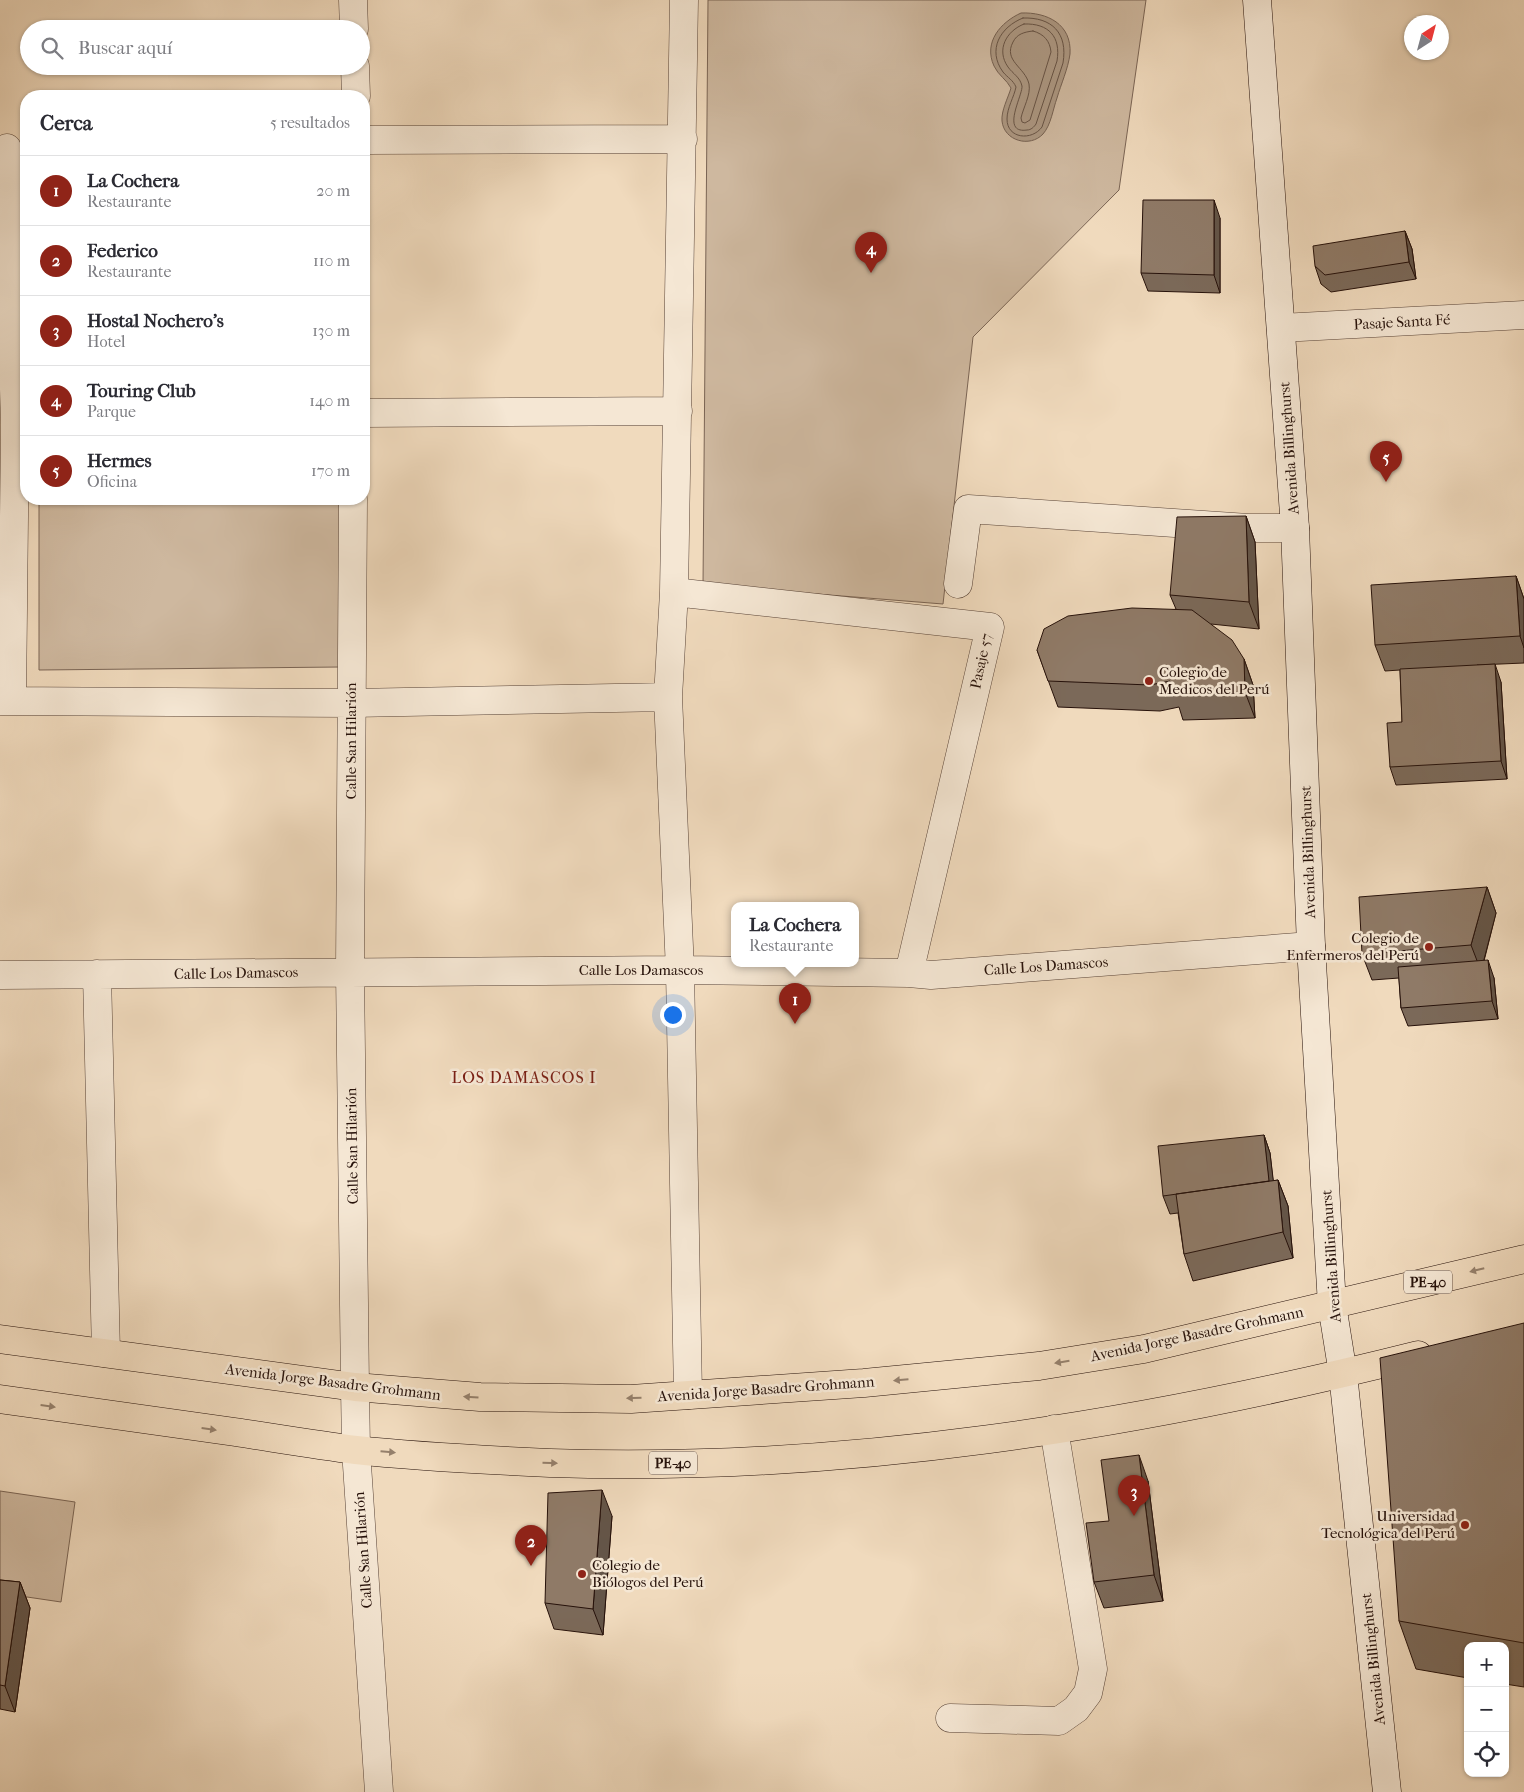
<!DOCTYPE html>
<html lang="es">
<meta charset="utf-8">
<style>
:root{--surface:#fff;--page:#f2f2f3;--text:#2b2b33;--muted:#7c7c81;--line:#e1e1e2;--accent:#8f2418}
body{margin:0;font-family:"IM FELL French Canon",serif;background:var(--page);color:var(--text)}
.controls{position:absolute;right:15px;bottom:15px;display:grid;overflow:hidden;border-radius:10px;box-shadow:0 1px 4px #0004}
.controls button{width:45px;height:45px;display:grid;place-items:center;padding:0;border:0;border-bottom:1px solid var(--line);background:var(--surface);color:var(--text);font:25px sans-serif}
.compass{position:absolute;left:1404px;top:15px;width:45px;height:45px;border-radius:50%;background:var(--surface);box-shadow:0 1px 4px #0004;rotate:36deg}
.you{position:absolute;left:672px;top:1014px;width:18px;height:18px;margin:-12px;border:4px solid #fff;border-radius:50%;background:#1a73e8;box-shadow:0 0 0 8px #1a73e833}
.badge{display:grid;place-items:center;width:32px;height:32px;border-radius:50%;background:var(--accent);color:#fff;font-size:16px;font-weight:700}
.pin{position:absolute;translate:-50% -41px;filter:drop-shadow(0 1px 2px #0008)}
.pin::after{content:'';position:absolute;top:26px;width:18px;height:15px;background:inherit;clip-path:polygon(0 0,100% 0,50% 100%)}
.popup{position:absolute;left:731px;top:902px;width:128px;height:65px;box-sizing:border-box;display:grid;place-content:center;border-radius:10px;background:var(--surface);filter:drop-shadow(0 1px 4px #0005);font-size:16px;white-space:nowrap;color:var(--muted)}
.popup b{font-size:19px;color:var(--text)}
.popup::after{content:'';position:absolute;left:50%;top:100%;margin-left:-10px;border:10px solid transparent;border-top-color:var(--surface)}
.list{margin:0;padding:0;list-style:none}
h2{display:flex;justify-content:space-between;align-items:center;height:65px;margin:0;padding:0 20px;font-size:21px}
h2 small{font-size:16px;font-weight:400;color:var(--muted)}
.list li{display:grid;grid-template-columns:32px 1fr auto;gap:15px;align-items:center;box-sizing:border-box;height:70px;padding:0 20px;border-top:1px solid var(--line)}
.list b{display:block;font-size:19px;white-space:nowrap}
.list p{margin:0;font-size:16px;white-space:nowrap;color:var(--muted)}
.list em{font-size:16px;font-style:normal;color:var(--muted)}
.icon{flex:none;width:28px;height:28px;fill:none;stroke:currentColor;stroke-width:2;stroke-linecap:round;stroke-linejoin:round}
.map{position:relative;flex:none;width:1524px;height:1792px;overflow:hidden}
.search{position:absolute;background:var(--surface);box-shadow:0 1px 4px #0004;left:20px;top:20px;width:350px;height:55px;display:flex;align-items:center;gap:12px;box-sizing:border-box;padding:0 18px;border-radius:28px;color:var(--muted);font-size:19px}
.panel{position:absolute;background:var(--surface);box-shadow:0 1px 4px #0004;left:20px;top:90px;width:350px;height:415px;border-radius:20px}
.map>svg:first-child{display:block}
.green{fill:#ceb89f;stroke:#7a6454}
.water{fill:#ab9680;stroke:#766151}
.lines{fill:none;stroke-linecap:round;stroke-linejoin:round}
.shore{stroke:#685445;stroke-width:1}
.street-casing{stroke:#584337;stroke-width:29}
.secondary-casing{stroke:#26110a;stroke-width:29}
.highway-casing{stroke:#26110a;stroke-width:29}
.street{stroke:#f5e7d4;stroke-width:28}
.secondary{stroke:#f5e7d4;stroke-width:28}
.highway{stroke:#f0dabd;stroke-width:28}
.wall{fill:#7b6959;stroke:#26110a}
.shaded-wall{fill:#645548;stroke:#26110a}
.building{fill:#8f7a67;stroke:#26110a}
.oneway{fill:#95806c}
.poi-dot{fill:#8f2418;stroke:#f5e7d4;stroke-width:2}
.labels{text-anchor:middle;stroke-width:5;stroke-linejoin:round;paint-order:stroke}
.shield{fill:#f5e7d4;stroke:#645147;stroke-width:1}
.shield-label{font-size:14px;font-weight:bold;fill:#26110a}
.street-label{font-size:15px;fill:#26110a;stroke:#f5e7d4}
.poi-label{font-size:15px;fill:#26110a;stroke:#f5e7d4;text-anchor:start}
.neighbourhood-label{font-size:16px;letter-spacing:1px;fill:#7a1f14;stroke:#f5e7d4}
</style>
<div class="map">
<svg width="1524" height="1792" viewBox="0 0 1524 1792">
<rect width="100%" height="100%" fill="#f0dabd"/>
<filter id="stains"><feTurbulence type="fractalNoise" baseFrequency=".004" numOctaves="4"/><feColorMatrix values="0 0 0 0 .2 0 0 0 0 .09 0 0 0 0 .02 0 0 0 .5 -.17"/></filter>
<radialGradient id="worn" r=".72"><stop offset=".6" stop-color="#630" stop-opacity="0"/><stop offset="1" stop-color="#630" stop-opacity=".3"/></radialGradient>
<path class="green" d="M708 0H1146L1119 190 973 337 943 604 703 585Z
M39 499H340L341 667 39 670Z
M0 1491 75 1502 61 1602 0 1593Z"/>
<path class="water" d="M1021 13C1047 12 1072 24 1070 54 1068 69 1061 84 1057 98 1053 109 1051 125 1043 134 1030 148 1004 141 1002 121 1001 111 1008 98 1011 88 1007 80 998 75 994 66 983 42 1001 22 1021 13Z"/>
<g class="lines">
<path class="shore" d="M1023 18C1052 17 1068 33 1063 63L1042 127C1032 141 1007 139 1007 119 1007 108 1014 97 1016 87 1013 80 1008 78 1003 72 987 50 1000 27 1023 18Z
M1024 24C1049 23 1061 37 1057 61L1036 124C1034 127 1031 130 1027 130 1000 134 1023 95 1022 86 1020 77 1013 74 1008 67 996 50 1006 31 1024 24Z
M1033 31C1044 34 1050 41 1051 52L1030 120 1025 123 1022 122 1021 118C1023 108 1031 95 1029 84 1025 67 1003 61 1013 42 1017 34 1024 32 1033 31Z"/>
<g class="street-casing">
<path id="street" d="M353 0 354 29
M684 0 674 592 668 697 680 970 688 1395
M355 66 356 96
M364 140 683 139
M7 148 15 424 12 701
M1281 328 1524 315
M364 413 678 411
M353 499 350 971 355 1387 356 1450 379 1792
M958 584 968 509 1248 528H1295
M674 592 990 627 909 973
M0 701 352 703 668 697
M97 974 106 1353
M0 975 680 970 909 973 931 975 1311 946
M950 1718 1059 1721 1076 1709 1088 1693 1093 1669 1054 1429"/>
</g>
<g class="secondary-casing">
<path id="secondary" d="M1257 0 1295 528 1311 946 1332 1305 1343 1374 1387 1792"/>
</g>
<g class="highway-casing">
<path id="highway" d="M0 1339 355 1387 480 1397 631 1399 864 1383 1039 1366 1144 1349 1524 1259
M0 1399C78 1410 157 1421 235 1432 275 1438 316 1445 356 1450 420 1457 485 1460 550 1463 841 1473 1135 1426 1418 1355"/>
</g>
<use href="#street" class="street"/>
<use href="#secondary" class="secondary"/>
<use href="#highway" class="highway"/>
</g>
<path class="wall" d="M1220 218V293L1148 291 1141 273Z
M1405 231 1412 249 1416 279 1331 292 1321 284 1315 266Z
M1246 516 1255 542 1259 629 1211 624 1244 659 1253 685 1255 718 1183 720 1179 707 1160 711 1058 707 1037 650 1176 609 1170 595Z
M1516 576 1524 599V663L1477 665 1501 682 1507 779 1396 785 1390 767 1402 722 1400 670 1385 671 1375 645Z
M1487 887 1496 913 1484 961 1494 978 1498 1019 1408 1026 1401 1008 1399 978 1372 980 1362 954Z
M1264 1135 1270 1153 1273 1181 1278 1180 1288 1206 1293 1258 1193 1281 1184 1254 1178 1213 1170 1214 1163 1196Z
M1524 1323V1687L1505 1684V1646H1468V1678L1416 1669 1399 1621Z
M1148 1481 1163 1601 1104 1608 1094 1582Z
M612 1516 603 1635 554 1629 545 1603Z
M0 1580 20 1582 30 1608 15 1712 0 1709Z"/>
<path class="shaded-wall" d="M1214 200 1220 218V293L1214 275Z
M1405 231 1412 249 1416 279 1409 262Z
M1246 516 1255 542 1259 629 1249 602Z
M1516 576 1524 599V648L1520 636Z
M1244 659 1253 685 1255 718 1245 692Z
M1495 664 1501 682 1507 779 1501 761Z
M1487 887 1496 913 1481 971 1471 945Z
M1488 960 1494 978 1498 1019 1492 1001Z
M1264 1135 1270 1153 1276 1203 1269 1185Z
M1278 1180 1288 1206 1293 1258 1283 1232Z
M1139 1455 1148 1481 1163 1601 1154 1575Z
M602 1490 612 1516 603 1635 593 1609Z
M20 1582 30 1608 15 1712 5 1686Z"/>
<path class="building" d="M1143 200H1214V275L1141 273Z
M1405 231 1409 262 1325 275 1315 266 1313 246Z
M1246 516 1249 602 1170 595 1177 517Z
M1516 576 1520 636 1375 645 1371 585Z
M1132 608 1192 610 1232 640 1244 659 1245 692 1174 694 1170 681 1150 685 1048 681 1037 650 1044 629 1068 616Z
M1495 664 1501 761 1390 767 1387 723 1402 722 1400 669Z
M1487 887 1471 945 1362 954 1359 897Z
M1488 960 1492 1001 1401 1008 1398 967Z
M1264 1135 1269 1181 1163 1196 1158 1146Z
M1278 1180 1283 1232 1184 1254 1176 1194Z
M1524 1323V1643L1399 1621 1380 1358Z
M1139 1455 1154 1575 1094 1582 1086 1523 1109 1521 1101 1460Z
M602 1490 593 1609 545 1603 548 1493Z
M0 1580 20 1582 5 1686 0 1685Z"/>
<defs><path id="oneway-solid" d="M-6-.8H1V-3.2L6.5 0L1 3.2V.8H-6Z" transform="scale(1.25)"/></defs>
<g class="oneway">
<use href="#oneway-solid" transform="translate(1477 1270) rotate(166)"/>
<use href="#oneway-solid" transform="translate(1062 1362) rotate(171)"/>
<use href="#oneway-solid" transform="translate(901 1380) rotate(175)"/>
<use href="#oneway-solid" transform="translate(471 1397) rotate(-176)"/>
<use href="#oneway-solid" transform="translate(634 1398) rotate(178)"/>
<use href="#oneway-solid" transform="translate(48 1406) rotate(8)"/>
<use href="#oneway-solid" transform="translate(209 1429) rotate(8)"/>
<use href="#oneway-solid" transform="translate(388 1452) rotate(5)"/>
<use href="#oneway-solid" transform="translate(550 1463) rotate(2)"/>
</g>
<g class="poi-dot">
<circle cx="1149" cy="681" r="5"/>
<circle cx="1429" cy="947" r="5"/>
<circle cx="1465" cy="1525" r="5"/>
<circle cx="582" cy="1574" r="5"/>
</g>
<g class="labels">
<g class="shield">
<rect x="1404" y="1270.5" width="48" height="23" rx="4"/>
<rect x="649" y="1451.5" width="48" height="23" rx="4"/>
</g>
<g class="shield-label">
<text x="1428" y="1287">PE-40</text>
<text x="673" y="1468">PE-40</text>
</g>
<g class="street-label">
<text transform="translate(1402 322) rotate(-3)" y="5">Pasaje Santa Fé</text>
<text transform="translate(1289 448) rotate(-94)" y="5">Avenida Billinghurst</text>
<text transform="translate(981 661) rotate(-78)" y="5">Pasaje 57</text>
<text transform="translate(351 741) rotate(-90)" y="5">Calle San Hilarión</text>
<text transform="translate(1308 852) rotate(-92)" y="5">Avenida Billinghurst</text>
<text transform="translate(1046 966) rotate(-4)" y="5">Calle Los Damascos</text>
<text x="641" y="975">Calle Los Damascos</text>
<text transform="translate(236 973) rotate(-1)" y="5">Calle Los Damascos</text>
<text transform="translate(352 1146) rotate(-91)" y="5">Calle San Hilarión</text>
<text transform="translate(1331 1256) rotate(-94)" y="5">Avenida Billinghurst</text>
<text transform="translate(1197 1334) rotate(-12)" y="5">Avenida Jorge Basadre Grohmann</text>
<text transform="translate(333 1382) rotate(7)" y="5">Avenida Jorge Basadre Grohmann</text>
<text transform="translate(766 1389) rotate(-4)" y="5">Avenida Jorge Basadre Grohmann</text>
<text transform="translate(363 1550) rotate(-94)" y="5">Calle San Hilarión</text>
<text transform="translate(1373 1659) rotate(-96)" y="5">Avenida Billinghurst</text>
</g>
<g class="poi-label">
<text x="1159" y="677">Colegio de<tspan x="1159" dy="17">Medicos del Perú</tspan></text>
<text x="1419" y="943" text-anchor="end">Colegio de<tspan x="1419" dy="17">Enfermeros del Perú</tspan></text>
<text x="1455" y="1521" text-anchor="end">Universidad<tspan x="1455" dy="17">Tecnológica del Perú</tspan></text>
<text x="592" y="1570">Colegio de<tspan x="592" dy="17">Biólogos del Perú</tspan></text>
</g>
<g class="neighbourhood-label">
<text x="524" y="1083">LOS DAMASCOS I</text>
</g>
</g>
<rect width="100%" height="100%" filter="url(#stains)"/>
<rect width="100%" height="100%" fill="url(#worn)"/>
</svg>
<div class="controls">
<button>+</button>
<button>−</button>
<button><svg class="icon" aria-label="locate" viewBox="0 0 24 24"><circle cx="12" cy="12" r="6"/><path d="M12 2v4M12 18v4M2 12h4M18 12h4"/></svg></button>
</div>
<svg class="compass" viewBox="-18 -18 36 36"><path d="M0-13l5 13h-10z" fill="#e53935"/><path d="M0 13l5-13h-10z" fill="#7c7c81"/></svg>
<div class="you"></div>
<div class="pin badge" style="left:795px;top:1024px">1</div>
<div class="popup"><b>La Cochera</b>Restaurante</div>
<div class="pin badge" style="left:531px;top:1566px">2</div>
<div class="pin badge" style="left:1134px;top:1516px">3</div>
<div class="pin badge" style="left:871px;top:273px">4</div>
<div class="pin badge" style="left:1386px;top:482px">5</div>
<div class="search"><svg class="icon" aria-label="search" viewBox="0 0 24 24"><circle cx="10" cy="10" r="6"/><path d="M15 15l6 6"/></svg>Buscar aquí</div>
<section class="panel">
<h2>Cerca<small>5 resultados</small></h2>
<ul class="list">
<li><span class="badge">1</span><div><b>La Cochera</b><p>Restaurante</p></div><em>20 m</em></li>
<li><span class="badge">2</span><div><b>Federico</b><p>Restaurante</p></div><em>110 m</em></li>
<li><span class="badge">3</span><div><b>Hostal Nochero's</b><p>Hotel</p></div><em>130 m</em></li>
<li><span class="badge">4</span><div><b>Touring Club</b><p>Parque</p></div><em>140 m</em></li>
<li><span class="badge">5</span><div><b>Hermes</b><p>Oficina</p></div><em>170 m</em></li>
</ul>
</section>
</div>
